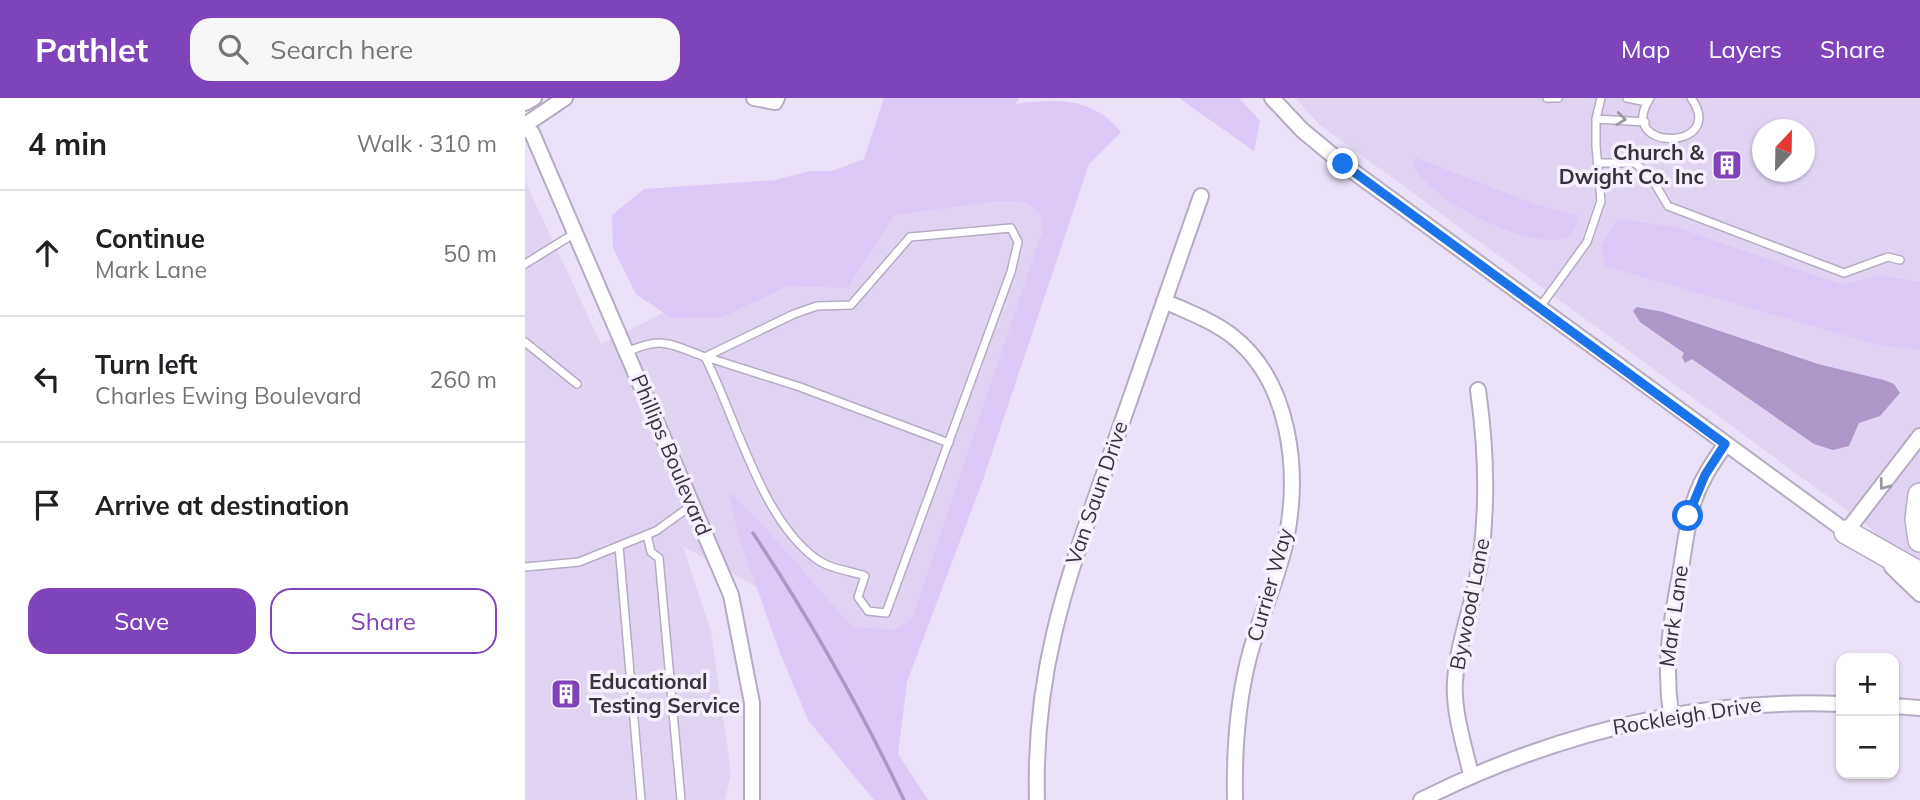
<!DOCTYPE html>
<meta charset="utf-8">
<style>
:root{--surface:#fff;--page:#f6f6f6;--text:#202124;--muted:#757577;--line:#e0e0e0;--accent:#8044ba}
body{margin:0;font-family:Mulish,sans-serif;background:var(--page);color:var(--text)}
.controls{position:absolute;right:21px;bottom:21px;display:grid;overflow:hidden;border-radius:14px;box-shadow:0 2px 5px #0004}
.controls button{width:63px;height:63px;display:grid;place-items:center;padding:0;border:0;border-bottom:2px solid var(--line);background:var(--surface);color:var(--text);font:35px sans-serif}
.compass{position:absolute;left:1227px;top:21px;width:63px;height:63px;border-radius:50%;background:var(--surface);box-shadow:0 2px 5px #0004;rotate:22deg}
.stop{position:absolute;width:21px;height:21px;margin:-16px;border:5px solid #1a73e8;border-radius:50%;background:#fff}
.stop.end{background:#1a73e8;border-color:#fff;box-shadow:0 2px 7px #0008}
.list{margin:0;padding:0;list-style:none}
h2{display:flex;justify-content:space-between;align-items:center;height:91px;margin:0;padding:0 28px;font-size:30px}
h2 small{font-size:23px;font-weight:400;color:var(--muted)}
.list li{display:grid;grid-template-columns:46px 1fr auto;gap:21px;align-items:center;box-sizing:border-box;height:126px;padding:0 28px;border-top:2px solid var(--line)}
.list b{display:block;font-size:26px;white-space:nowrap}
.list p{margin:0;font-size:23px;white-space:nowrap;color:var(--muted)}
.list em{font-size:23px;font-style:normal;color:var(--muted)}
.actions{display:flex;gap:14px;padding:21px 28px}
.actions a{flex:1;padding:16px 0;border:2px solid var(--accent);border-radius:21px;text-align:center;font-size:24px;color:var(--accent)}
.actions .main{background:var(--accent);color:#fff}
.icon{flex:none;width:38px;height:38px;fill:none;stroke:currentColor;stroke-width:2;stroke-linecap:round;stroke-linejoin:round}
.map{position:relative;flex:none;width:1395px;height:702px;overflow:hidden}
header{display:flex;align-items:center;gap:42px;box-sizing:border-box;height:98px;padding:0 35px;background:var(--accent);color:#fff}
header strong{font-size:33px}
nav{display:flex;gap:38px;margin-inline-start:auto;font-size:24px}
.search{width:490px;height:63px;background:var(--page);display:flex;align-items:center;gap:18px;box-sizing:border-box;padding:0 24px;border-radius:21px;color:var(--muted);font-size:26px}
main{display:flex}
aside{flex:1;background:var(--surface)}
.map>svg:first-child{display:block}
.built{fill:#e1d4f3;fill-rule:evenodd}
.green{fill:#ddc9f8}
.water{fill:#ac97c8}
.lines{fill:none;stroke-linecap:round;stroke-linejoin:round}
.stream{stroke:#ac97c8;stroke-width:3.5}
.lane-casing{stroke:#b5acc2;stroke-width:10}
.street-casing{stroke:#b5acc2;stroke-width:18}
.primary-casing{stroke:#b5acc2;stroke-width:26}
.lane{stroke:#fff;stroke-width:7}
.street{stroke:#fff;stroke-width:14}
.primary{stroke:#fff;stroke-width:23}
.oneway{stroke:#9b999e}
.route{stroke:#1a73e8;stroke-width:9}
.labels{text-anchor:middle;stroke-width:7;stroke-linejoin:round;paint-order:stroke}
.poi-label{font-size:21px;font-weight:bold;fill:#37333c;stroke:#f6f0fe;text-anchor:end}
.street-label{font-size:21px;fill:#37333c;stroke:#f6f0fe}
</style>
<header>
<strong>Pathlet</strong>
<div class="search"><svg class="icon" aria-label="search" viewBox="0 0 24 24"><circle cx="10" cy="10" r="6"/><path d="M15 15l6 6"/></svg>Search here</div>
<nav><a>Map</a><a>Layers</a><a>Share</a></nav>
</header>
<main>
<aside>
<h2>4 min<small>Walk · 310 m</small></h2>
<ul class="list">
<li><svg class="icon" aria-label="ahead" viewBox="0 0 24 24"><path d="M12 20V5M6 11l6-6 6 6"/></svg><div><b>Continue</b><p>Mark Lane</p></div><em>50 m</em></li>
<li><svg class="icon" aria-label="left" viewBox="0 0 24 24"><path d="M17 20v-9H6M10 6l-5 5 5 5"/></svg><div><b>Turn left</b><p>Charles Ewing Boulevard</p></div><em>260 m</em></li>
<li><svg class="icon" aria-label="arrive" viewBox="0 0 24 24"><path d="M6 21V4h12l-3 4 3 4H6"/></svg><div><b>Arrive at destination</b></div></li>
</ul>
<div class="actions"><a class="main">Save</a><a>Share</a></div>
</aside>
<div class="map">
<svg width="1395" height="702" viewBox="0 0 1395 702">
<rect width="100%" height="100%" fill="#ebe1f8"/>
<path class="built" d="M770 0H1395V481L1343 428 795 27ZM1238 32H1280V74H1238Z
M0 83 76 246 366 102 530 101 384 542 328 543 158 448 186 534 206 675 200 702H0Z"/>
<path class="green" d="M359 0H494L491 6C533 0 569 0 596 34L564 66 458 382 382 584 373 656 403 702H349L283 622 253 550 212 433 204 394 239 428 327 529 370 532 387 521 517 134 515 116 501 104 472 103 369 117 323 190 263 188 198 219 146 220 111 196 88 150 87 117 119 91 251 82 285 73H307L339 61Z
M654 0H714L735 23 729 53Z
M892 60 1009 106 1051 117C1053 123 1052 125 1049 132 1034 167 892 102 888 62Z
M1092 121 1151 129 1317 187 1355 177 1395 184V252L1353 247 1080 168 1076 149Z"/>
<path class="water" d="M1112 209 1138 214 1293 266 1359 282 1369 286 1375 295 1355 318 1334 325 1324 348 1308 352 1289 346 1167 261 1160 265 1157 259 1159 255 1115 224 1108 213Z"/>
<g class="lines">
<path class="stream" d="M228 435C285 521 335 609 379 702"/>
<g class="lane-casing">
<path id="lane" d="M1022 0H1033
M1102 0 1122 4
M1125 0C1089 55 1204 53 1166 0
M1071 21 1120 24
M1073 65H1110L1126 79 1143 108 1319 175 1363 159 1375 162
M0 166 50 135
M1015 209 1062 144 1076 103 1071 48V21L1076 0
M0 244 52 286
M102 254C138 238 145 246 180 259L269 216 292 208 326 207 385 139 486 130 493 144 486 174 361 515 343 513 333 499 340 478C325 473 302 470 290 460 235 419 211 319 180 259
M181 259 275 289 424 345
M122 437 126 454 134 460 156 702
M94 448 116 702
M0 469 54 464 131 433 167 407"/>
</g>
<g class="street-casing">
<path id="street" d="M229 0 250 4 252 0
M747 0 777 32 818 66 1326 437
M0 5 9 0
M0 27 40 0
M0 30 7 35 206 497 227 605V702
M639 203C661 213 686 222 706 237 766 283 775 373 761 442 753 482 734 520 724 559 712 606 709 654 710 702
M1321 434 1395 338
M1367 469 1395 496
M1369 608 1395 610
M1146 616C1139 569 1145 529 1154 482 1165 421 1161 399 1201 346
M946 677C939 646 928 614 930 583 933 540 951 500 956 457 963 402 961 348 953 292
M512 702C508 567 545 474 588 350 617 266 646 182 676 98
M896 702C1028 636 1168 600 1316 606"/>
</g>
<g class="primary-casing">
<path id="primary" d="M1395 397 1392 421 1395 442
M1321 434 1395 476"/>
</g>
<use href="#lane" class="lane"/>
<use href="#street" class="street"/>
<use href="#primary" class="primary"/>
</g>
<defs><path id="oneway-chevron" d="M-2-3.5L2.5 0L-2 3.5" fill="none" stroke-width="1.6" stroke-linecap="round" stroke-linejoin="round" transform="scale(1.75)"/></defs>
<g class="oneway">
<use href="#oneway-chevron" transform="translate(1096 21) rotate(7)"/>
<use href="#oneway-chevron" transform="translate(1359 387) rotate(127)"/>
</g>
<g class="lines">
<path class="route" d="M818 66 1200 346 1180 377 1163 418"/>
</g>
<defs>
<g id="building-square" transform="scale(1.575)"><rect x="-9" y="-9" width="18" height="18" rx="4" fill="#8044ba" stroke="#f6f0fe"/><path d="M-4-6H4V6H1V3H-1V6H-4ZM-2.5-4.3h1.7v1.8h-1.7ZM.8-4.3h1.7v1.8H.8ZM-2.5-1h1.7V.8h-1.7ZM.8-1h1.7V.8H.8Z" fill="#fff"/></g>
</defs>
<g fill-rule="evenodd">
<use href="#building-square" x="1202" y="67"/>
<use href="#building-square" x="41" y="596"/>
</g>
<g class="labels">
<g class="poi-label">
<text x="1179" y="62">Church &amp;<tspan x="1179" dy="24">Dwight Co. Inc</tspan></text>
<text x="64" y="591" text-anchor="start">Educational<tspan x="64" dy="24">Testing Service</tspan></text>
</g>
<g class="street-label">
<text transform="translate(146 357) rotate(67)" y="7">Phillips Boulevard</text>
<text transform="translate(572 395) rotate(-71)" y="7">Van Saun Drive</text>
<text transform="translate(745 487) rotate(-74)" y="7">Currier Way</text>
<text transform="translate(945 506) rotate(-79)" y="7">Bywood Lane</text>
<text transform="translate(1149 518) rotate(-82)" y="7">Mark Lane</text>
<text transform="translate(1162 618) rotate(-9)" y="7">Rockleigh Drive</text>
</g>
</g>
</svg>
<div class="controls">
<button>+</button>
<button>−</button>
</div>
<svg class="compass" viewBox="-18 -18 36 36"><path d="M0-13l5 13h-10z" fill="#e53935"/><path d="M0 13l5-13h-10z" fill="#757577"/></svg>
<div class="stop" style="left:1163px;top:418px"></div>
<div class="stop end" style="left:818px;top:66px"></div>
</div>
</main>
